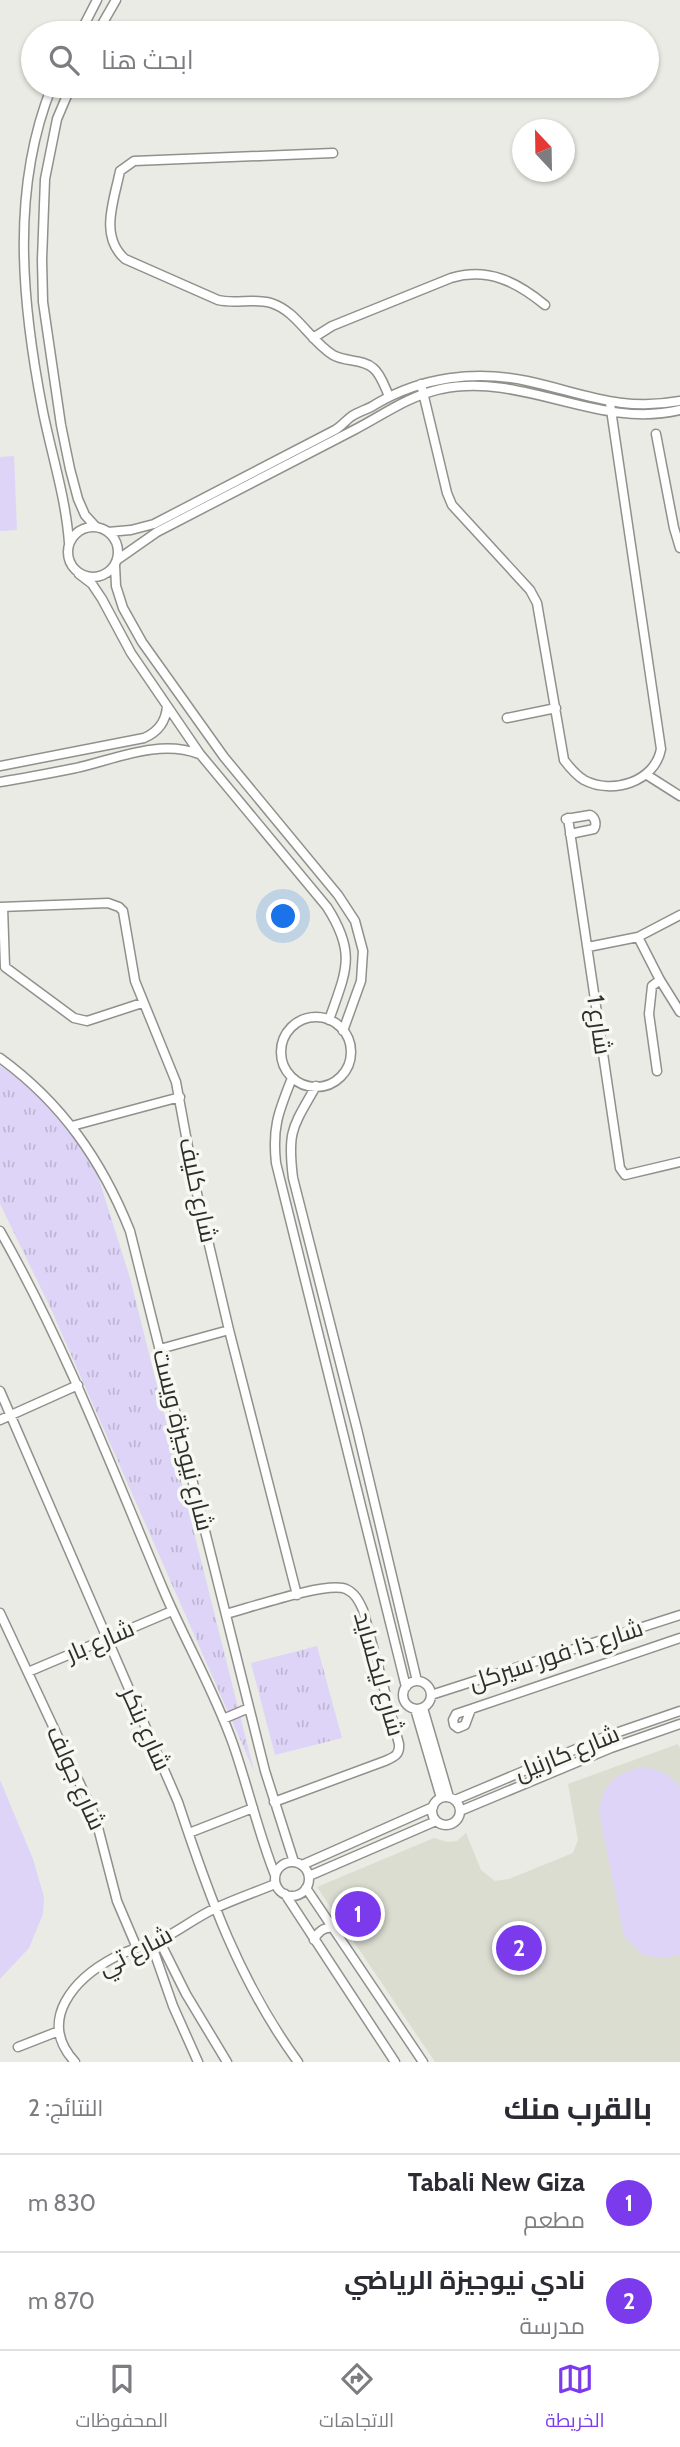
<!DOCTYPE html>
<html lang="ar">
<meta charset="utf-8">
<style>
:root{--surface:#fff;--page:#f7f7f7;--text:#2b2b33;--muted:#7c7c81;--line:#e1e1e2;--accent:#7c3aed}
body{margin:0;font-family:Cabin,Cairo,sans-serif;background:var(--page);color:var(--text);direction:rtl}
.compass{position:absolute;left:512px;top:119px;width:63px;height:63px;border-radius:50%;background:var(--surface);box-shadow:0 2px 5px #0004;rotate:338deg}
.you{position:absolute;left:284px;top:917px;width:24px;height:24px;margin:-18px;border:5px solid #fff;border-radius:50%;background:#1a73e8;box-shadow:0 0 0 10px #1a73e833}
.badge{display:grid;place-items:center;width:46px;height:46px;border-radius:50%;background:var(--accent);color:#fff;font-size:23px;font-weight:700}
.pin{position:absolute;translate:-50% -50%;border:4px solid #fff;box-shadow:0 2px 7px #0006}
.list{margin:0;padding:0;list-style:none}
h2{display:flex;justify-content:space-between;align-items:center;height:91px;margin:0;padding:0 28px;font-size:30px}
h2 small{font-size:23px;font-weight:400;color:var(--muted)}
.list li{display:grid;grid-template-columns:46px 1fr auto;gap:21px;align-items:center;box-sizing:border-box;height:98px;padding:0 28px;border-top:2px solid var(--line)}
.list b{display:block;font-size:26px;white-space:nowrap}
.list p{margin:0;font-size:23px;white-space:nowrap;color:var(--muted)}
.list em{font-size:23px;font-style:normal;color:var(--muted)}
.icon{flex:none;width:38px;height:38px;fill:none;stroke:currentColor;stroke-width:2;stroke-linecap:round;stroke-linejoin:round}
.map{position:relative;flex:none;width:680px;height:2062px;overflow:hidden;direction:ltr}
.search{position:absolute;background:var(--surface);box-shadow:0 2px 5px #0004;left:21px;right:21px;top:21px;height:77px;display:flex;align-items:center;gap:18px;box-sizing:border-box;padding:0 24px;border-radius:38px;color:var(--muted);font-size:26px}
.sheet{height:287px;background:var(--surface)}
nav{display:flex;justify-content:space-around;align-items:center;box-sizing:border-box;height:98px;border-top:2px solid var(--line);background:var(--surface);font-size:19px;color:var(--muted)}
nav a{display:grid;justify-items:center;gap:4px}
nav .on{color:var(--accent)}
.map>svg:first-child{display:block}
.built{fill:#dbddd1}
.grass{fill:#ded4f7}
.park{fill:url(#park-tufts)}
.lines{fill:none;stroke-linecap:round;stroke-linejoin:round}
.minor-casing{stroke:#90918c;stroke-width:11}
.minor{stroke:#fff;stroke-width:8}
.labels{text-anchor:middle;stroke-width:7;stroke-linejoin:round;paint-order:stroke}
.street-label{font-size:24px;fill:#2e2f2d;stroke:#f7f8f2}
</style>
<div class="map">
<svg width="680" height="2062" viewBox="0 0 680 2062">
<defs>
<pattern id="park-tufts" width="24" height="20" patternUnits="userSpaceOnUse" patternTransform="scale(1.75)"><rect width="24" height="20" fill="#ded4f7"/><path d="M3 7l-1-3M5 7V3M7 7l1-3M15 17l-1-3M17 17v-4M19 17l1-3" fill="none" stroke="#bfb6d4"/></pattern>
</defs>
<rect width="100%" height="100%" fill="#e9ebe4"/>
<path class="built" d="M678 1744 680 1748V2062H435L317 1887 434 1838 447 1842 457 1841 466 1833 481 1870 495 1881 509 1879 573 1853 578 1840 568 1784Z"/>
<path class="grass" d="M14 456 17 530 0 531V457Z
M643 1767C659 1769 669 1774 680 1786V1955L660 1958 643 1955 624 1936 599 1812C601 1785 618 1771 643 1767Z
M0 1780 33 1859 44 1897 43 1914 29 1948 0 1979Z"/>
<path class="park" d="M0 1066 52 1099 96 1170 130 1278 254 1771 51 1309 0 1204Z
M317 1646 342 1738 275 1755 251 1663Z"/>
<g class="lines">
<g class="minor-casing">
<path id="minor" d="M80 33 97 0
M97 33 116 0
M52 86C10 190 22 305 43 412 52 456 66 499 69 543
M71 86 57 119 45 179 42 260 43 302 61 425 70 469 78 499 85 515 96 527
M333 153 134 161 120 171C114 201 99 236 125 259L218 300C235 304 254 298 271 303 297 311 310 341 333 355 345 362 363 359 373 368 381 374 385 388 389 396
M313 338 332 326 451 278C488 267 517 282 545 305
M421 384 447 493 452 505 530 590 537 603 564 760C570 768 576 775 584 780 612 795 655 782 661 749L610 403
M656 434 674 528 680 548
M68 552a25 25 0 1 1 50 0a25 25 0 1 1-50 0Z
M108 532 131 530 154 524 335 430C342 426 346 420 352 416 360 411 369 409 376 404 422 377 475 370 527 381 583 393 620 412 680 401
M117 560 157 532 354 430C385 414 406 397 441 389 525 372 598 430 680 410
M115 565 116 586 123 608 142 642 224 757 338 895 355 921 363 951 361 981 343 1031
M79 574 92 584 102 599 131 653 200 754 327 907C357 954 346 971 329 1020
M507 718 556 708
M0 766 144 738C158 732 166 722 167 706
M647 775 680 796
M0 782C25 778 51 773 76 768 116 759 159 739 199 754
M568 818 620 1168 625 1175 680 1162
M566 819 590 815C595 817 597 824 594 829L570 834
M0 907 108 903 119 907 123 911 135 981 176 1082 195 1185 229 1330 297 1595
M3 907 5 967 74 1018 87 1021 142 1003
M680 915 638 937 660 980 680 1012
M588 947 638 937
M281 1052a35 35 0 1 1 70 0a35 35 0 1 1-70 0Z
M0 1058C62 1103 102 1161 130 1231L265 1771 294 1862
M657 1071 649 1014 652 986 660 980
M292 1078C279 1111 272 1126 276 1163L406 1687
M316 1086C293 1127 287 1130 293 1178L357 1429 417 1681
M72 1126 180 1097
M0 1231C65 1345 112 1468 163 1589 185 1641 214 1690 233 1744 248 1787 258 1832 275 1875
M160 1349 229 1330
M0 1391 178 1802C209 1896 239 1981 298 2062
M0 1420 78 1385
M0 1613 95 1816 117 1901 137 1948
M226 1614C249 1608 327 1581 346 1589 355 1593 359 1601 363 1610L399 1744C400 1755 394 1757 385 1761L274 1802
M28 1672 172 1611
M403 1695a14 14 0 1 1 28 0a14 14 0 1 1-28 0Z
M431 1695 680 1615
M423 1708 449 1797
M415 1709 441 1798
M471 1709 680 1638
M471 1709 465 1725 458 1728 454 1725 453 1720 456 1714Z
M223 1719 249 1708
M432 1811a14 14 0 1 1 28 0a14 14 0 1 1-28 0Z
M455 1800 607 1736 680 1711
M460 1811 611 1748 680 1724
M189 1833 253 1808
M275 1879a17 17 0 1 1 34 0a17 17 0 1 1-34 0Z
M302 1865 433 1807
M309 1876 436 1821
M306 1888 423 2062
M285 1894 395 2062
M159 1940 186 1994 227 2062
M314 1940C317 1933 324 1926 333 1928
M151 1943 173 2006 198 2062
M18 2047 59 2031
M75 2062C36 2020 75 1978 115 1957 129 1949 145 1947 160 1940 179 1931 196 1917 216 1908 235 1899 256 1892 275 1884"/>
</g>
<use href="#minor" class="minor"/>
</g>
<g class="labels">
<g class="street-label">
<text transform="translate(599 1025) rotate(82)" y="8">شارع 1</text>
<text transform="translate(198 1190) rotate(78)" y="8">شارع كليف</text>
<text transform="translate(183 1440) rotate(76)" y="8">شارع نيوجيزة ويست</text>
<text transform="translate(100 1641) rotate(-23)" y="8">شارع بار</text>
<text transform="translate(556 1655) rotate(-18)" y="8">شارع ذا فور سيركل</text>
<text transform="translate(379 1674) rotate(74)" y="8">شارع ليكسايد</text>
<text transform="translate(146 1729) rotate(66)" y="8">شارع بنكر</text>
<text transform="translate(567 1753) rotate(-22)" y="8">شارع كارنيل</text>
<text transform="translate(76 1778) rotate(66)" y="8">شارع جولف</text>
<text transform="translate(135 1951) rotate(-27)" y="8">شارع تي</text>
</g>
</g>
</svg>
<svg class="compass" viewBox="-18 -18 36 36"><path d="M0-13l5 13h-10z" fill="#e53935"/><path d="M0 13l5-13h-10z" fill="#7c7c81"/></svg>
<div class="you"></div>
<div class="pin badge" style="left:358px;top:1914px">1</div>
<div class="pin badge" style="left:519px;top:1948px">2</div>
<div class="search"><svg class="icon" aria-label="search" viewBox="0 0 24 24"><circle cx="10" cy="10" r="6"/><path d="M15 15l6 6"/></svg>ابحث هنا</div>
</div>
<section class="sheet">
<h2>بالقرب منك<small>النتائج: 2</small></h2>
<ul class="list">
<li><span class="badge">1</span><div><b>Tabali New Giza</b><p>مطعم</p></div><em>830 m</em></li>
<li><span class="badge">2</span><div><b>نادي نيوجيزة الرياضي</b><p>مدرسة</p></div><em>870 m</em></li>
</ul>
</section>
<nav>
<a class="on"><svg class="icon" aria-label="map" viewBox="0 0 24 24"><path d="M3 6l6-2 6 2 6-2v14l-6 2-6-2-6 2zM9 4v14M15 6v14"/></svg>الخريطة</a>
<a><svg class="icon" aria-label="directions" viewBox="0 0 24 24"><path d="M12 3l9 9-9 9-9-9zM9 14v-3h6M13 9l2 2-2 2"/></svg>الاتجاهات</a>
<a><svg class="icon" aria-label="saved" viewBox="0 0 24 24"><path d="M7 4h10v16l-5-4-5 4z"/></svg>المحفوظات</a>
</nav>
